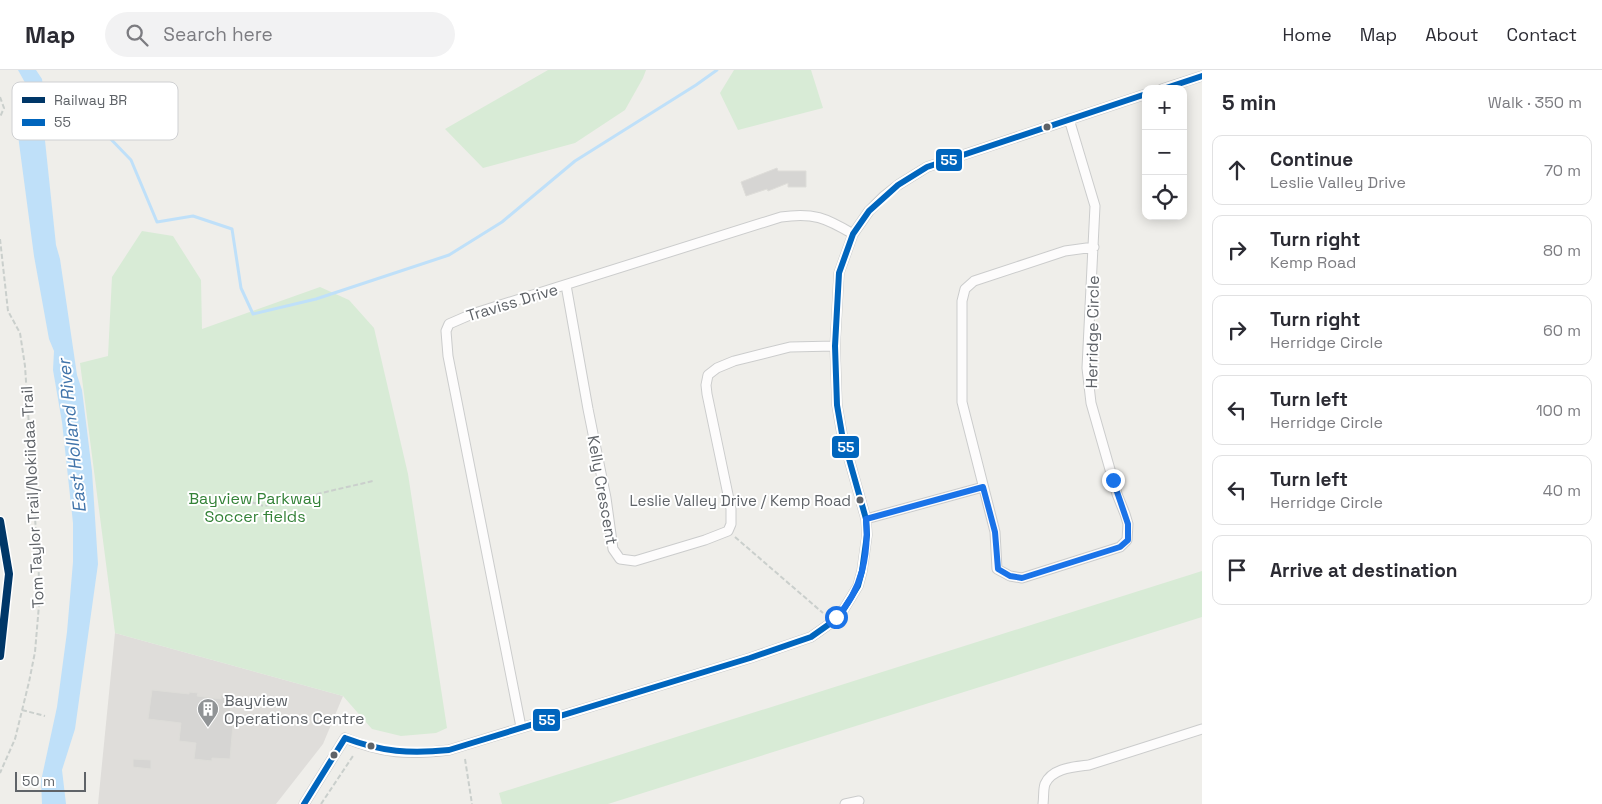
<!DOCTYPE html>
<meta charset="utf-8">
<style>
:root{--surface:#fff;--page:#f2f2f3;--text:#2b2b33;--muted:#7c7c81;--line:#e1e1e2}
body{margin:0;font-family:"Space Grotesk",sans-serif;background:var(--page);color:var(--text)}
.controls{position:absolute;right:15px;top:15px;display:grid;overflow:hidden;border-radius:10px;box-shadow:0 2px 12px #0003}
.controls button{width:45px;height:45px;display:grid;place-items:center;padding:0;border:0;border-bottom:1px solid var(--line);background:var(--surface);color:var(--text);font:25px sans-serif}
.scale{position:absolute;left:15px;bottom:12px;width:71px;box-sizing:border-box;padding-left:5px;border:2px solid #5f6368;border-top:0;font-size:14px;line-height:18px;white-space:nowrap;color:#5f6368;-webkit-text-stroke:4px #fff;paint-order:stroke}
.stop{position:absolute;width:15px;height:15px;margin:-11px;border:4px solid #1a73e8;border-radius:50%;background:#fff}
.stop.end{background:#1a73e8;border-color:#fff;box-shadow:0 1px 5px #0008}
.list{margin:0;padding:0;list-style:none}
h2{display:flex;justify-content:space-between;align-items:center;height:65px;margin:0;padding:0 20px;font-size:21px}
h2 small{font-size:16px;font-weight:400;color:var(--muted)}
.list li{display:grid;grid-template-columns:32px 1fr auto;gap:15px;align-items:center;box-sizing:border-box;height:70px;margin:0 10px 10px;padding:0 10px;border:1px solid var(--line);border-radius:10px}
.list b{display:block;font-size:19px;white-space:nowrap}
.list p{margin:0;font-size:16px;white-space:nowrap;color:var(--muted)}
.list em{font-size:16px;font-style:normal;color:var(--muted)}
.icon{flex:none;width:28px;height:28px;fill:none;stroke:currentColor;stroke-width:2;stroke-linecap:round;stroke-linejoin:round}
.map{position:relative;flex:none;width:1202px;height:734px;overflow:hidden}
header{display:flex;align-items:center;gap:30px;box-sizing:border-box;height:70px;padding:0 25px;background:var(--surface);border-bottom:1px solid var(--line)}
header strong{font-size:24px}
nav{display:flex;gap:28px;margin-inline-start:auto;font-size:18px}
.search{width:350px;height:45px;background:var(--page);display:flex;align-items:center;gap:12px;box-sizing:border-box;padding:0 18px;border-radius:28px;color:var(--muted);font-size:19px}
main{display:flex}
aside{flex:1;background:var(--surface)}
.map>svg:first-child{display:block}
.industrial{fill:#dfddda}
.green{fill:#d8ebd6}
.water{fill:#bfe0f9}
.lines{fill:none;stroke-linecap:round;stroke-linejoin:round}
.stream{stroke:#bfe0f9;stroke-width:3}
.building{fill:#d6d5d3;stroke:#deddd9}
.minor-casing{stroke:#cbcccc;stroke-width:11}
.path{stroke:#cacfcc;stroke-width:2;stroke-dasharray:5 2.5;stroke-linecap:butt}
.minor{stroke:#fdfcfc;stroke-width:9}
.bus-1-casing{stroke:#fff;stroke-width:10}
.bus-1{stroke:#0065bd;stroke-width:6}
.rail-1-casing{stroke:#fff;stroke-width:11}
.rail-1{stroke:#003768;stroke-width:8}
.route{stroke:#1a73e8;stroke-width:6}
.bus-dot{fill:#5f6368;stroke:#fff;stroke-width:2}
.labels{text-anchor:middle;stroke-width:4;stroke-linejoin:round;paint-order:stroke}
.bus-label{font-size:15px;fill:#5f6368;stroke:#fff;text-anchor:end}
.street-label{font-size:16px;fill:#5f6368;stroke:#fff}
.park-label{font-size:16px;fill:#348238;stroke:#fff}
.poi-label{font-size:16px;fill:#5f6368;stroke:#fff;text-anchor:start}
.water-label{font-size:18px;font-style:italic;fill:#4174aa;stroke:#fff}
.key{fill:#fff;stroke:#cfd0d2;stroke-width:1}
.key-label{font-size:14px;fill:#5f6368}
.line-badge{stroke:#fff;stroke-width:2}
.badge-label{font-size:14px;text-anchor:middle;font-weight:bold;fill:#fff}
</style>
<header>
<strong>Map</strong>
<div class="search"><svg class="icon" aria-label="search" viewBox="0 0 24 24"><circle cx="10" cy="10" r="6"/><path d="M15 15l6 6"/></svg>Search here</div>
<nav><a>Home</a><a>Map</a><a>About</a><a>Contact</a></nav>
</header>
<main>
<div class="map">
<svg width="1202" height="734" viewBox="0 0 1202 734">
<rect width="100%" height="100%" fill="#efeeea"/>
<path class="industrial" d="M115 563 343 626 323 674 276 734H98Z"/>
<path class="green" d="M548 0H646L643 8 625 40 575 73 483 98 445 59Z
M734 0H811L823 38 738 60 720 23Z
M142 161 173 166 201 210 202 259 320 217 349 230 374 258 408 404 447 658 436 663 401 666 372 659 343 626 115 563 80 293 108 286 112 207Z
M1202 501V547L608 734H502L499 723Z"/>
<path class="water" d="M18 0H36L42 9 44 23 37 41 44 61 56 175 60 189 77 305 82 320 92 401 98 494 75 659 62 700 66 734H42L41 711 57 637 67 562 73 492V453L62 352 53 300 54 281 49 269 34 186 19 73 17 50 23 29 28 28V18Z"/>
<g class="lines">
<path class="stream" d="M72 29 131 90 157 152 193 146 232 159 241 218 253 244 316 229 449 185 502 152 575 91 696 15 717 0"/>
</g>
<path class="building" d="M777 98 778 101H806V117H788V113L768 121 767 119 746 126 741 112Z
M152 620 189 624V622L198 623 197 626 221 629V625L232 626 229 653 233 654 230 689 212 688V691L194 689 196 673 179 671 181 653 148 649Z
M133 689 151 690V699L133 697Z"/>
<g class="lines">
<g class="minor-casing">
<path id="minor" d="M1162 19 1202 6
M1069 49 1095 136 1087 298 1091 333 1117 424 1125 444 1128 454 1127 470 1120 477 1022 508 1010 506 997 499 995 462 962 332V231L965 219 974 211 1065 181 1094 177
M566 215 588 339 606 428 613 479 620 489 635 491 705 470 728 461 731 454V439L707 324 706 315 708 305 717 298 734 291 790 277 835 276
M866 449 983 417
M521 657 448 286 446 261 449 254 472 244 781 147C813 142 826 148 853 164
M304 734 345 668C384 684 408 685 449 680L750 588 811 567 828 555 844 539 858 516 862 501 867 465 866 449 842 364 837 335 835 276 839 203 853 164 869 141 884 126 898 115 927 97 1146 24
M845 734 859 731
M1043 734C1044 727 1043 720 1045 714 1052 698 1074 697 1089 695L1202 659"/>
</g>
<path class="path" d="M0 27 4 38 0 47
M0 169 8 241 20 263 25 296 40 523 35 582 29 612 15 669 0 703
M251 432 264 436 274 434 373 411
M735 467 823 543
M22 640 45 646
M465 689 472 734
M321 734 353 686"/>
<use href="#minor" class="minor"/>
<g class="bus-1-casing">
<path id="bus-1" d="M1163 19 1202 6
M345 668C382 682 410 684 449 680L750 588 811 567 828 555 844 539 858 516 862 501 867 465 866 449 842 364 837 335 835 276 839 203 853 164 869 141 898 115 927 97 1146 24
M304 734 345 668"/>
</g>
<use href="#bus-1" class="bus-1"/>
<g class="rail-1-casing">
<path id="rail-1" d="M0 451 9 504 0 586"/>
</g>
<use href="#rail-1" class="rail-1"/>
</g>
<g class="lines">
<path class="route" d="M836 547C862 522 869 483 866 449L983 417 995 462 998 499 1010 506 1022 508 1120 477 1128 470V454L1113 410"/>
</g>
<defs>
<g id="building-pin" transform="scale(1.125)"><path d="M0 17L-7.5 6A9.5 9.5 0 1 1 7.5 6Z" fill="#919496" stroke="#fff"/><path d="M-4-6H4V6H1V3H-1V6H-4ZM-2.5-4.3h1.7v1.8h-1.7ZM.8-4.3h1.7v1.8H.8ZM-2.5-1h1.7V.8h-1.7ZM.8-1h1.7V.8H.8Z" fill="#fff"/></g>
</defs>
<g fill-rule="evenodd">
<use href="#building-pin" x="208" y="639"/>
</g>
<g class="bus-dot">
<circle cx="1047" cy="57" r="4.5"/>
<circle cx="860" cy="430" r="4.5"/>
<circle cx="371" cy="676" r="4.5"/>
<circle cx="334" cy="685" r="4.5"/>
</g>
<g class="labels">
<g class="bus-label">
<text x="851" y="436">Leslie Valley Drive / Kemp Road</text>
</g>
<g class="street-label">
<text transform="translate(512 232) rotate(-17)" y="6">Traviss Drive</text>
<text transform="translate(1092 262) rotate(-89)" y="6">Herridge Circle</text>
<text transform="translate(603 420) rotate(80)" y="6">Kelly Crescent</text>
<text transform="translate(32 427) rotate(-93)" y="6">Tom Taylor Trail/Nokiidaa Trail</text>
</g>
<g class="park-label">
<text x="255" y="434">Bayview Parkway<tspan x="255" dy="18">Soccer fields</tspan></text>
</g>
<g class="poi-label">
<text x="224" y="636">Bayview<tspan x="224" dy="18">Operations Centre</tspan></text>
</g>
<g class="water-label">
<text transform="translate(72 366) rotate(-96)" y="6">East Holland River</text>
</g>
</g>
<rect x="12" y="12" width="166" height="58" rx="8" class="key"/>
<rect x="22" y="27" width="23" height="6" fill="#003768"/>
<rect x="22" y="49" width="23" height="7" fill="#0065bd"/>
<g class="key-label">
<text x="54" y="35">Railway BR</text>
<text x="54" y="57">55</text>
</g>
<g class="line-badge">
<rect x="935" y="78" width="28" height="24" rx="5" fill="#0065bd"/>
<rect x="831" y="365" width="29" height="24" rx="5" fill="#0065bd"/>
<rect x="532" y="638" width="29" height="24" rx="5" fill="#0065bd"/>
</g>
<g class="badge-label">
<text x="949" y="95">55</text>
<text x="846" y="382">55</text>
<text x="547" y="655">55</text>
</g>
</svg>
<div class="controls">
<button>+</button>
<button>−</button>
<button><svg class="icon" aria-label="locate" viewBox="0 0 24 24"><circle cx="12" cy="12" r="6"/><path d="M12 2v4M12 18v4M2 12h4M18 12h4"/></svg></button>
</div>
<div class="scale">50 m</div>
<div class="stop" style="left:836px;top:547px"></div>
<div class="stop end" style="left:1113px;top:410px"></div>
</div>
<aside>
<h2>5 min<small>Walk · 350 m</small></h2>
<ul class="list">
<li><svg class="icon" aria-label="ahead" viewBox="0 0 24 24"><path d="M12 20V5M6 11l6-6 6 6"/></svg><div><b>Continue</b><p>Leslie Valley Drive</p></div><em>70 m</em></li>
<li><svg class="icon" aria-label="right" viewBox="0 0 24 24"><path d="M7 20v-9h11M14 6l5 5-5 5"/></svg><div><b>Turn right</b><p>Kemp Road</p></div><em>80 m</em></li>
<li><svg class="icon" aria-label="right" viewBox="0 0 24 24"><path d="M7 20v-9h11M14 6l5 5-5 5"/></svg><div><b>Turn right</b><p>Herridge Circle</p></div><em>60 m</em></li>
<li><svg class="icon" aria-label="left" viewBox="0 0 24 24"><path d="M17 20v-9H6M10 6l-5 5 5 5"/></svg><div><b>Turn left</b><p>Herridge Circle</p></div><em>100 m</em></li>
<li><svg class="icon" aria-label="left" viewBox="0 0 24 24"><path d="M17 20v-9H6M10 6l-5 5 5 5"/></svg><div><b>Turn left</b><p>Herridge Circle</p></div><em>40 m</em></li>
<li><svg class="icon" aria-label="arrive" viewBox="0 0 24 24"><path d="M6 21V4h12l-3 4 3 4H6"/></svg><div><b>Arrive at destination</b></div></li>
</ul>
</aside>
</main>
